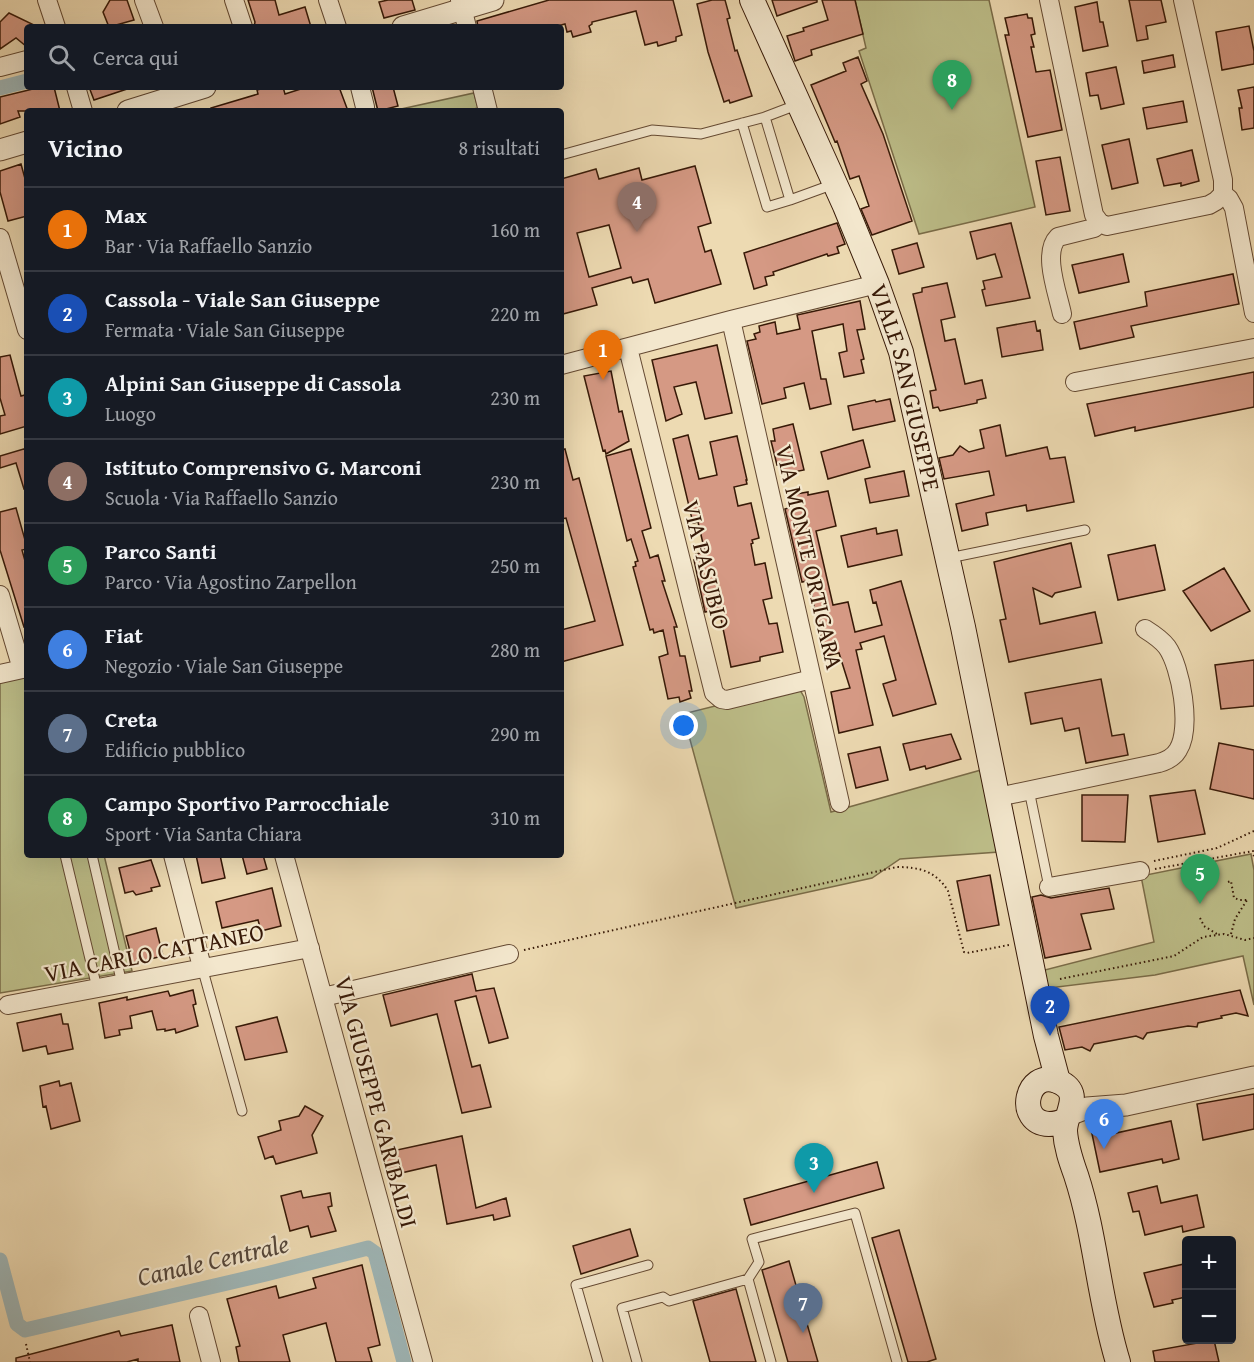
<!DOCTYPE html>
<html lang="it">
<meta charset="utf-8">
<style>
:root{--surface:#171b24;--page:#20242c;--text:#f1f3f6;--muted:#9ea1a6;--line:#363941;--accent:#0f766e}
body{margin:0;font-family:"Gentium Book Plus",serif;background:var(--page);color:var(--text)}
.controls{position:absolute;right:18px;bottom:18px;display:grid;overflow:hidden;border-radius:6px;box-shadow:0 6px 24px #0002}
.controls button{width:54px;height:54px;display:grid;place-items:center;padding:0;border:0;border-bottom:2px solid var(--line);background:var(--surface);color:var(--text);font:30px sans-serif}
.you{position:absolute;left:684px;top:726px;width:21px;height:21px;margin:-15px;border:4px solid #fff;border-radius:50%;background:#1a73e8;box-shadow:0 0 0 9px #1a73e833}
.badge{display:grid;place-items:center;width:39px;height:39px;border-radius:50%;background:var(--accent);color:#fff;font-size:20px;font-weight:700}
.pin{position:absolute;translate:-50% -50px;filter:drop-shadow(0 2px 3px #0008)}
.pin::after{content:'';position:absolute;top:32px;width:21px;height:18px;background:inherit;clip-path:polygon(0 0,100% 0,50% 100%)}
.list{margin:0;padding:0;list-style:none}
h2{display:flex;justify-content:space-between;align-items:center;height:78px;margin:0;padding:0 24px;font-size:26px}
h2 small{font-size:20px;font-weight:400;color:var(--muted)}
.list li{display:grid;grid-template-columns:39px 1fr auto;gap:18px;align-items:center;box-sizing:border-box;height:84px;padding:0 24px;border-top:2px solid var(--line)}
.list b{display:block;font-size:22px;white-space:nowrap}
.list p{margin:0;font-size:20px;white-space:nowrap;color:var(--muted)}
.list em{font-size:20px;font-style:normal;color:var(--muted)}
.icon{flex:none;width:33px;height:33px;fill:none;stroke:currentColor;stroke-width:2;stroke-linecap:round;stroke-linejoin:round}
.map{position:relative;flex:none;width:1254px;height:1362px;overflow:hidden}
.search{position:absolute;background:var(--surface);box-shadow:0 6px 24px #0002;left:24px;top:24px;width:540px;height:66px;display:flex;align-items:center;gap:15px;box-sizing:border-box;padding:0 21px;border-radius:6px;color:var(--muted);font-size:22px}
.panel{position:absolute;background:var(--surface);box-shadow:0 6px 24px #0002;left:24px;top:108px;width:540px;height:750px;border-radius:6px}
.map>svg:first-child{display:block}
.green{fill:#bdbe89;stroke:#7a6c48;stroke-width:1.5}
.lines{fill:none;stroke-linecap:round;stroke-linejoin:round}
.canal{stroke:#9fb7b8;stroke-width:15}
.building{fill:#d59984;stroke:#371907;stroke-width:1.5;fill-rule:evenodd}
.service-casing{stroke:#644932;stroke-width:11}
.minor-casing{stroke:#644932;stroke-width:20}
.tertiary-casing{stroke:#644932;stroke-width:23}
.secondary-casing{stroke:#371907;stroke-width:26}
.path{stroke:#371907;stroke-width:2;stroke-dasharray:1.5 3;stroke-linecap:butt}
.service{stroke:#f3e7cd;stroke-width:9}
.minor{stroke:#f3e7cd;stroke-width:18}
.tertiary{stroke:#f3e7cd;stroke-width:21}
.secondary{stroke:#f3e7cd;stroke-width:24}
.labels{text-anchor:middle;stroke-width:4.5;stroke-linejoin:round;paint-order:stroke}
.street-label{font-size:24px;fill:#371907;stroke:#f3e7cd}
.water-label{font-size:26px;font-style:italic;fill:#56483c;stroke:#f3e7cd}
</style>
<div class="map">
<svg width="1254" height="1362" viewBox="0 0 1254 1362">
<rect width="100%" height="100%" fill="#eddab2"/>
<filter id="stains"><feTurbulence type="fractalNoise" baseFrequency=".00333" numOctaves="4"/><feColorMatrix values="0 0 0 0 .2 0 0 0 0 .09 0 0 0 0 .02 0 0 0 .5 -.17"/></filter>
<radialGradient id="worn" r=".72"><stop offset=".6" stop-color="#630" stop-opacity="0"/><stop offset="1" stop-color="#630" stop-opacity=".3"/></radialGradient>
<path class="green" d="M855 0H989L1035 207 919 234 859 51 866 48Z
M474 93 478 108 465 111H392Z
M27 671V855H104L132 971 0 993V677Z
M787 688 800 690 804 697 831 812 981 770 999 852 900 859 872 878 736 908 683 714Z
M1251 854 1254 870V1005L1243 956 1155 975 1041 989 1037 972 1154 942 1141 876Z"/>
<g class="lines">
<path class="canal" d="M0 88 27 81
M0 1260 17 1324 25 1330 266 1274 368 1248 375 1253 404 1362"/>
</g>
<path class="building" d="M110 0H127L134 20 109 27 103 12Z
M248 0H275L279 15 305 7 311 27H254L255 22Z
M388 0H412L415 10 384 18 379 2Z
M549 0H673L682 35 676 37V41L658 46 657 42 645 45 636 11 592 22V24L589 26 591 32 573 37 571 31 567 32 565 24 554 27H478L477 21Z
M712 0H725L730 18 727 19 735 51 737 50 752 96 730 103 729 100 724 102 708 52 697 4Z
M772 0H817V2L777 16Z
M822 0H855L863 34 811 50 812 55 795 61 787 36 804 31 803 28 828 20Z
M1129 0H1161L1166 22 1146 26 1148 39 1137 41Z
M1097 2 1100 22H1103L1108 46 1083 51 1075 7Z
M9 13 32 24 27 27V47L16 38 0 49V22Z
M1027 14 1028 18H1032L1035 34 1031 35 1034 47H1031L1036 72 1050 70 1062 130 1028 137 1005 35H1009L1005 18Z
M1249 26 1254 51V64L1222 70 1216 32Z
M1173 55 1175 67 1144 73 1142 61Z
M858 57 867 81 861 84 883 134 912 221 872 235 861 209 869 206 859 176 850 179 837 141 835 142 811 85 846 71 843 63Z
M1116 67 1124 104 1101 109 1098 95 1090 96 1086 73Z
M41 87H54L60 111H18L20 117 0 124V97Z
M89 87H126L127 89 94 100Z
M268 87H283L285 94 307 87H339L348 111H212L211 108 258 94 257 90Z
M372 87H393L398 106 378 111Z
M1254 87V128L1242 130 1239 108H1242L1238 90Z
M1183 101 1187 122 1147 129 1143 108Z
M1129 139 1138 183 1112 189 1102 145Z
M1192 150 1199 181 1181 186V183L1164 186 1157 159Z
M1060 157 1070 211 1046 215 1036 161Z
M21 164 27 186V216L8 221 0 192V171Z
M695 166 711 223 698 227 705 252 711 250 721 284 655 303 648 279 633 283 631 277 592 288 597 305 563 314 561 305V179L596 169 599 179 639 168 642 180ZM609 225 621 268 589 277 577 233Z
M837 223 845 244 837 247 839 253 828 256 827 254 773 272 774 275 765 277 767 285 754 289 744 253Z
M1011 223 1030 298 986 306 982 290 985 289 983 281 1002 277 995 254 977 259 970 232Z
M917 243 924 267 899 274 892 250Z
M1123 254 1129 282 1079 293 1072 265Z
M1233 274 1239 304 1131 326 1134 337 1080 349 1074 322 1147 306 1145 292Z
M947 283 955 317 941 320 945 341 955 339 965 384 982 380 986 398 977 400V403L940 411 938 407 933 408 930 391 936 390 913 294 922 292V288Z
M860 301 865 329 857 330 864 359 861 360 864 373 844 377 839 353 847 351 843 324 812 331 821 379H826L831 404 810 409 804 383 784 388 786 398 762 404 747 341 756 339 754 334 760 332 759 326 775 322 777 334 800 329 797 315Z
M1035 321 1037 331 1040 330 1043 350 1002 357 997 328Z
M717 345 732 413 705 419 696 382 674 387 682 414 666 421 652 360Z
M10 355 21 396 25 395 27 403V426L0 434V416L5 415 0 398V357Z
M611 371 619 412 622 411 629 441 606 454 605 450 603 451 584 376Z
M1254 372V407L1135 431V427L1095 436 1087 404Z
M890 399 895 421 853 430 848 406 875 400 876 402Z
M793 424 804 470 784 474 781 464 777 465 771 441H775L773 429Z
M1000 425 1006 456 1047 447 1050 459 1065 457 1074 502 1027 511 1026 505 986 513 988 525 962 531 956 504 994 495 989 471 944 479 939 458 953 455 960 446 969 452 984 448 980 430Z
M688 435 699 479 717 475 710 442 737 436 747 480H746L747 484 734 487 738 506 751 503 759 538 752 540 753 543 751 544 755 565 765 563 772 598 763 600 769 624 777 623 783 652 760 657V661L731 667 720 614 711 616 710 611 705 612 694 560H698L696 554 705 552 698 522 693 523 673 439Z
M863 440 870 467 828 479 821 452Z
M27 448V488L24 489 16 463 0 468V456Z
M565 449 573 480 579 478 623 645 561 662V630L595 621 566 518 561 519V450Z
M631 449 651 528 642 531 650 558 658 555 665 581H662L677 627H674L680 656H685L692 691H689L691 698 680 702 679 697 668 699 659 657 668 654 663 630 654 633 653 629 650 630 633 567 636 566 635 562 638 561 631 539 627 541 606 456Z
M904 471 909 496 870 503 865 479Z
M828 491 836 526 816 531 833 605 848 602 855 632 882 625 876 602 873 603 870 590 901 581 936 704 893 716 883 684 896 680 884 636 860 643 862 649 856 650 873 725 839 733 831 692 850 688 839 653 825 656 810 588H808L807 581 802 582 785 509 792 507 790 495 808 492V495Z
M16 508 27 547V549L22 550 27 568V626L24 627 0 550V512Z
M876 528 877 534 897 530 902 555 848 567 841 536Z
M1071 543 1081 587 1055 593 1052 597 1033 588 1040 624 1095 612 1102 643 1009 662 1000 620 1006 619 994 562Z
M1155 545 1165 590 1118 600 1108 555Z
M1224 568 1250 611 1211 631 1183 591Z
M1254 660V706L1221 709 1215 665Z
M1101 679 1112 736 1124 734 1128 755 1086 763 1079 728 1065 731 1062 718 1031 724 1025 693Z
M951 734 961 759 926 769 925 766 910 770 903 744Z
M1219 743 1254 750V799L1210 789Z
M880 747 888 780 856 788 848 754Z
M1195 790 1205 834 1158 842 1150 796Z
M1082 795H1128L1125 842 1082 841Z
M196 855H220L225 878 202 883Z
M242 855H263L267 869 247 874Z
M151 860 160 886 151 888 152 891 136 895 133 891 125 893 119 868Z
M990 875 999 925 967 931 957 881Z
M272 888 281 926 261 931 258 920 222 928 216 902Z
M1109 888 1114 909 1081 914 1091 949 1045 958 1032 897 1041 895 1051 898Z
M156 928 163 956 133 963 126 936Z
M472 974 476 991 494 988 508 1038 489 1043 476 996 455 1001 472 1067 480 1065 491 1107 462 1113 437 1014 391 1026 383 995Z
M193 990 196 1004 193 1005 198 1026 176 1033 175 1029 165 1031V1029L157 1030 152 1011 130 1016 132 1028 119 1030 120 1035 105 1038 99 1003 127 997V1000L168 991 170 996Z
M1240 990 1248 1016 1236 1013 1221 1016 1222 1018 1198 1023 1197 1027 1188 1026 1147 1033 1143 1039 1136 1036 1094 1044 1090 1051 1082 1047 1065 1050 1059 1027Z
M61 1014 63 1024H68L73 1049 48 1054 46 1046 23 1051 17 1023Z
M277 1017 287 1052 245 1060 236 1027Z
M59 1081 60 1086 71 1083 80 1121 51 1129 46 1106 43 1107 40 1086Z
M1254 1094V1129L1203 1140 1197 1104Z
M305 1106 323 1116 312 1135 317 1153 276 1164 273 1156 265 1159 258 1137 281 1130 279 1121 299 1116Z
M1171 1121 1179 1159 1163 1163 1162 1159 1100 1172 1091 1129 1114 1124 1116 1133Z
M462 1136 476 1208 506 1198 510 1216 494 1220 493 1215 447 1224 436 1165 388 1176 383 1153Z
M877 1162 884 1188 751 1225 744 1199Z
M1157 1186 1161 1203 1197 1195 1204 1227 1183 1232 1182 1226 1145 1235 1139 1211 1133 1212 1128 1193Z
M301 1191 303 1198 330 1193 332 1206 328 1207 336 1231 311 1237 308 1226 290 1231 281 1196Z
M630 1229 638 1256 581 1274 573 1246Z
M899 1230 936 1359 927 1362H908L872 1238Z
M789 1261 818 1362H788L762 1270Z
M1184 1264 1186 1277V1297L1172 1300 1173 1303 1154 1307 1144 1273Z
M362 1265 380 1345 368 1348 372 1362H336L326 1323 283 1335 290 1362H239L236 1347 240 1346 227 1299 276 1286 279 1298 316 1288 313 1278Z
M736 1289 756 1362H710L693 1301Z
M172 1325 180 1362H138V1359L127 1362H16V1358L119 1331 121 1336Z
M1214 1340 1219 1362H1155L1153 1351Z"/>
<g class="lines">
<g class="service-casing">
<path id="service" d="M799 104 765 117 790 200 834 184
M742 123 767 207 790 200
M561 155 652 130 701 134 765 117
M949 558 1085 530
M1029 790 1049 887
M65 855 97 988
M92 855 122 984
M202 967 242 1111
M748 1279 759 1262 752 1239 855 1213 897 1362
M598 1362 576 1285 648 1265
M637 1362 622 1308 663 1297 669 1301 748 1279 771 1362"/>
</g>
<g class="minor-casing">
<path id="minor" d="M47 0 56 27
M144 0 154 27
M234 0 243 27
M328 0 337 27
M460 0 467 27
M1049 0 1094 215 1100 223 1107 226 1209 205 1216 201 1223 194V180L1183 0
M0 67 27 60
M76 87 83 111
M360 87 365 107
M482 87 488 111
M1223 194 1229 199 1234 208 1254 313
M0 238 27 330
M1062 314C1058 294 1042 253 1058 237L1094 228 1100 223
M731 320 840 803
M628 348 714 693 721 699 727 700 812 679
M561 365 731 320 877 284
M1075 382 1254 348
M0 595 22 669
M0 674 27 668
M998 797 1159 763C1166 761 1174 757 1178 750 1192 728 1181 667 1167 647 1161 639 1153 634 1145 629
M173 855 202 967
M284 855 423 1362
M1049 887 1140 871
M323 997 509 954
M8 1005 310 948
M199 1316 211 1362"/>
</g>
<g class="tertiary-casing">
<path id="tertiary" d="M403 27 493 0
M128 111 205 87
M0 150 27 142
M1069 1115 1087 1108 1126 1105 1254 1077"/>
</g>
<g class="secondary-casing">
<g id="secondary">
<path id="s1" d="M752 0 845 206 877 284 901 352 963 627 1046 1036 1058 1081"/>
<path d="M1066 1119C1061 1123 1055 1124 1049 1124 1015 1123 1026 1069 1057 1081 1085 1092 1065 1113 1065 1131 1066 1147 1071 1161 1076 1175 1096 1236 1099 1301 1118 1362"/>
</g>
</g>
<path class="path" d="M1154 861 1217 848 1254 831
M1155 869 1253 851 1254 857
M1228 882 1231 881 1234 898 1240 900H1247
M1200 918 1204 926 1217 934
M1231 934 1235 919 1247 900
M524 950 897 867C919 867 936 871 948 891L964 952 967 953 1009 945
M1060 979 1174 956 1203 937 1224 934 1245 940 1254 938
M26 1344 30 1362"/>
<use href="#service" class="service"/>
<use href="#minor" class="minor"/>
<use href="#tertiary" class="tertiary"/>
<use href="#secondary" class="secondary"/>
</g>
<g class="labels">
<g class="street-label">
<text dy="8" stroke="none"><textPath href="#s1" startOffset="418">VIALE SAN GIUSEPPE</textPath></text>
<text transform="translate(809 557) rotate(77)" y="8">VIA MONTE ORTIGARA</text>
<text transform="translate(706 565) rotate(76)" y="8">VIA PASUBIO</text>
<text transform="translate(154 953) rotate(-11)" y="8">VIA CARLO CATTANEO</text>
<text transform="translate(376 1102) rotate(75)" y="8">VIA GIUSEPPE GARIBALDI</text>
</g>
<g class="water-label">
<text transform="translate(213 1260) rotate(-13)" y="9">Canale Centrale</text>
</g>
</g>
<rect width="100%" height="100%" filter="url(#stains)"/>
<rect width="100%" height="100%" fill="url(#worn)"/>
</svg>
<div class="controls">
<button>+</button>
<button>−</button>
</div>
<div class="you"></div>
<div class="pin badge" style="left:603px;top:380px;background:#e8710a">1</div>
<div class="pin badge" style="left:1050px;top:1036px;background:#1a4fb4">2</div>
<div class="pin badge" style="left:814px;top:1193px;background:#0f9aa8">3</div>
<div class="pin badge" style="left:637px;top:232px;background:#8d6e63">4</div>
<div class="pin badge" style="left:1200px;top:904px;background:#2e9e5b">5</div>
<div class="pin badge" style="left:1104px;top:1149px;background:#3f7fe0">6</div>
<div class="pin badge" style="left:803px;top:1333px;background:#5c6f8a">7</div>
<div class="pin badge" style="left:952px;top:110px;background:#2e9e5b">8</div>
<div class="search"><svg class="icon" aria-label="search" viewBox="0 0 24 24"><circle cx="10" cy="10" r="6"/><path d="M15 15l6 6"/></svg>Cerca qui</div>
<section class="panel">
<h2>Vicino<small>8 risultati</small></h2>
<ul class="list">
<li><span class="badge" style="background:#e8710a">1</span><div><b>Max</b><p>Bar · Via Raffaello Sanzio</p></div><em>160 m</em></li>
<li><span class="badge" style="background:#1a4fb4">2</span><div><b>Cassola - Viale San Giuseppe</b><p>Fermata · Viale San Giuseppe</p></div><em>220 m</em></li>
<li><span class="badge" style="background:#0f9aa8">3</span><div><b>Alpini San Giuseppe di Cassola</b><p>Luogo</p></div><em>230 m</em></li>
<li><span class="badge" style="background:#8d6e63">4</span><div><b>Istituto Comprensivo G. Marconi</b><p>Scuola · Via Raffaello Sanzio</p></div><em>230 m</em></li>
<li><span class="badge" style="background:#2e9e5b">5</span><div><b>Parco Santi</b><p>Parco · Via Agostino Zarpellon</p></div><em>250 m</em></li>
<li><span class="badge" style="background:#3f7fe0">6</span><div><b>Fiat</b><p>Negozio · Viale San Giuseppe</p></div><em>280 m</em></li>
<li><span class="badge" style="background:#5c6f8a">7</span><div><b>Creta</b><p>Edificio pubblico</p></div><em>290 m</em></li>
<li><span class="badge" style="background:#2e9e5b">8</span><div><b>Campo Sportivo Parrocchiale</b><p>Sport · Via Santa Chiara</p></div><em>310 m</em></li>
</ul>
</section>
</div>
